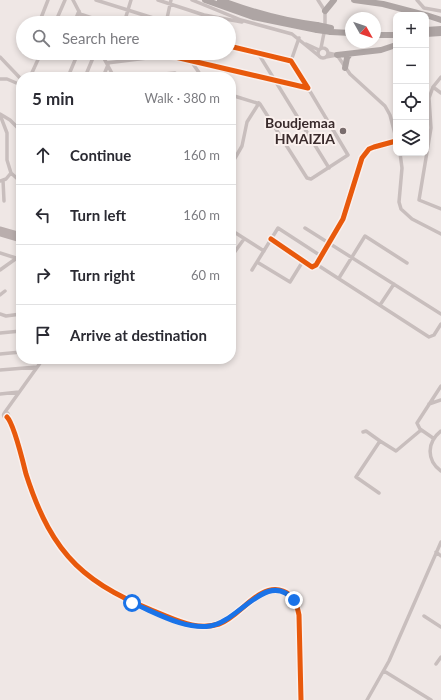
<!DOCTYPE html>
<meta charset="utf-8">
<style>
:root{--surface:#fff;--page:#f7f7f7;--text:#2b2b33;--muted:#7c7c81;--line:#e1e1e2}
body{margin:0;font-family:Lato,sans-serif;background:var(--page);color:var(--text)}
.controls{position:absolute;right:12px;top:12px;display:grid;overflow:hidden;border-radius:8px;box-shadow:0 2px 6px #0003}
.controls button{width:36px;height:36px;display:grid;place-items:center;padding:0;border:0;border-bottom:1px solid var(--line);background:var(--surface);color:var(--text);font:20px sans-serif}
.compass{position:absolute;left:345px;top:12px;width:36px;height:36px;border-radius:50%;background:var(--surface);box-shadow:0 2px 6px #0003;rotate:130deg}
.stop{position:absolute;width:12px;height:12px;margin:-9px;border:3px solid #1a73e8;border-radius:50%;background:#fff}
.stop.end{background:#1a73e8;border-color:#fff;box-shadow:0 1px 4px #0008}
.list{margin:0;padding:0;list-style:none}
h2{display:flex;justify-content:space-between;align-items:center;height:52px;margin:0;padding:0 16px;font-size:17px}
h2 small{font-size:13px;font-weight:400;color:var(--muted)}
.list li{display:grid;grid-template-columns:26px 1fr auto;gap:12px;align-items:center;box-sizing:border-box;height:60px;padding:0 16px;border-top:1px solid var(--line)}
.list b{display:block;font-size:15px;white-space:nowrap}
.list em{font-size:13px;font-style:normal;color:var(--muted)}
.icon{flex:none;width:22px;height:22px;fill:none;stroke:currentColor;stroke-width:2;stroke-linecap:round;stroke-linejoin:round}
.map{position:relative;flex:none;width:441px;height:700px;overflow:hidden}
.search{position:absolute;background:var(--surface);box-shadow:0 2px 6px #0003;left:16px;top:16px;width:220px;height:44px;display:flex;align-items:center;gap:10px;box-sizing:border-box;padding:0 14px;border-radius:22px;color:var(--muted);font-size:15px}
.panel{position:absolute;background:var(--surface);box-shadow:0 2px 6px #0003;left:16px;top:72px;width:220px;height:292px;border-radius:16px}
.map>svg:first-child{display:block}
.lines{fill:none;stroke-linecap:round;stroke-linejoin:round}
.street{stroke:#c8bebd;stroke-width:3.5}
.secondary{stroke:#b9aead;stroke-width:5}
.highway{stroke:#aea5a4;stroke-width:6}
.highway-bridge{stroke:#aea5a4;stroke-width:6}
.cycleway-casing{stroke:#faf0ed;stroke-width:8}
.cycleway{stroke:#e8590c;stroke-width:5}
.route{stroke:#1a73e8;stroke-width:5}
.poi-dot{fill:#796d6d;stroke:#faf0ed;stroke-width:1.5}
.labels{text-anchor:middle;stroke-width:4;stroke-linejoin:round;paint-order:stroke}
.poi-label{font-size:14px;font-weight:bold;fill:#3a2b2c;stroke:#faf0ed;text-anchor:end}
</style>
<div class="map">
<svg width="441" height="700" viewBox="0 0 441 700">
<rect width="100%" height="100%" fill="#efe7e5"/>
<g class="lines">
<path class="street" d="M73 0 85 23
M96 0 166 22
M158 0 204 15 242 22
M192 0 241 20 292 34 319 56
M318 0 325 11V28L321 48
M417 0 424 8 441 11
M80 14 107 23
M39 23 48 0
M55 23 65 0
M74 23 79 11
M124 23 131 0
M166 23 171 0
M202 23 204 15
M306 44 319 50
M318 53a5 5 0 1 1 10 0a5 5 0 1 1-10 0Z
M50 53 58 57 61 53
M101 53 114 77
M141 53 154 57
M158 53 308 88 291 61 229 46
M193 53 191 61 202 77
M258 53 329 168
M337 55 350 74 385 106 390 115 396 138
M0 57 21 79
M326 57 337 55 328 53
M291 61 299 38
M107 63 155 57 157 53
M30 77 41 53
M70 77V72L78 53
M85 77 95 53
M103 77 108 65
M132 77 175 73
M441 77 433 87 429 98 431 128 419 200 441 209
M0 79H7L21 85
M433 87 441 93
M231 95 260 104 307 178 311 179 348 155 308 88
M0 114 10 120 21 131
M0 115 7 133V160L11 173 21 182
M400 153 402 168 399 202 401 209 412 219 441 234
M19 158 21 160
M231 165 242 146 247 122 259 103
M3 180 4 201
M0 181 6 179 11 173
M21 210V215
M305 228 441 314
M231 230 264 251
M271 239 312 267 316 265 343 219 362 158 369 149 374 147 396 141
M0 253 16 258
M231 257 244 239
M257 262 290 282 303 261
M316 264 429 337 434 335 441 324
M0 270 21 255
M252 270 278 228 321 256
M339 278 365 236 407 263
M0 295 5 291
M380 305 394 284
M0 314 6 316 21 314
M0 333 21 331
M0 354 21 352
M0 370 37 367
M0 394 19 392
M429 404 441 400
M5 412 43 359
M3.5 415a2.5 2.5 0 1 1 5 0a2.5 2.5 0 1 1-5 0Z
M7 417C14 424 23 462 26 474 53 558 86 585 166 616 183 623 200 630 219 624 240 617 259 582 283 591 294 595 297 605 299 615L301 700
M441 431C427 442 426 460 441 471
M363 432 366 431 380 441
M433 438 420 429 417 423 441 386
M379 493 356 477 380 441 396 451 421 430
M436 552 441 556
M424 616 441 627
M436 664 441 657
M384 671 431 700
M367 700 389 661 441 542"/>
<path class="secondary" d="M0 229 21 235
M0 234 21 240"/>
<path class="highway" d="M205 0 253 17 317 30
M220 0C252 12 283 21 317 25
M354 0 383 4 425 15
M325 11 334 0
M426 15 441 20
M426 30 441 29
M331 32 351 33
M426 34 441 33
M375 35H396
M337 55 381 50 396 45
M345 68 347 58 350 54"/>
<path class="highway-bridge" d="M317 25 331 28
M317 30 331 32"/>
<g class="cycleway-casing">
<path id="cycleway" d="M158 53 308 88 291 61 229 46
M271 239 312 267 316 265 343 219 362 158 369 149 374 147 396 141
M7 417C14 424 23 462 26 474 53 558 86 585 166 616 183 623 200 630 219 624 240 617 259 582 283 591 294 595 297 605 299 615L301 700"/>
</g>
<use href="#cycleway" class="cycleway"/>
</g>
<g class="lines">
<path class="route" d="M132 603C155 612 184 630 210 626 239 622 267 569 294 600"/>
</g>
<circle class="poi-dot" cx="343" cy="131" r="4"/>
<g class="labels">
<g class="poi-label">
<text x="335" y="128">Boudjemaa<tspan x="335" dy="16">HMAIZIA</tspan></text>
</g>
</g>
</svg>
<div class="controls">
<button>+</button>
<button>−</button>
<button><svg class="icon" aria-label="locate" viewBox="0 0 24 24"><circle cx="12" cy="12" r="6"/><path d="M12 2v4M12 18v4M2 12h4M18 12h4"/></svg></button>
<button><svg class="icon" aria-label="layers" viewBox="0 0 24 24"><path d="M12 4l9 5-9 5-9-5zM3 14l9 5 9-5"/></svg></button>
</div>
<svg class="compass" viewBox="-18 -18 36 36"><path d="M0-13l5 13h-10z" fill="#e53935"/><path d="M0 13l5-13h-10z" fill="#7c7c81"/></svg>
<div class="stop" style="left:132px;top:603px"></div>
<div class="stop end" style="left:294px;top:600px"></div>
<div class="search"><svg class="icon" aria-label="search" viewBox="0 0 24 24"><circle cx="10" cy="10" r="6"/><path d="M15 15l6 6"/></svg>Search here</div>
<section class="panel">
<h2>5 min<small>Walk · 380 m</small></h2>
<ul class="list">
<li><svg class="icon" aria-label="ahead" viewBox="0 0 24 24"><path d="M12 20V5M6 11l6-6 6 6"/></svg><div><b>Continue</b></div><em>160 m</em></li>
<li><svg class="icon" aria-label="left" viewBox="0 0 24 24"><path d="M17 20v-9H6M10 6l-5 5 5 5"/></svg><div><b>Turn left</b></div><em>160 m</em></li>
<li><svg class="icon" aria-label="right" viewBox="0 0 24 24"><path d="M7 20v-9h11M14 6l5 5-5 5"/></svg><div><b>Turn right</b></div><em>60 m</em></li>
<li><svg class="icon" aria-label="arrive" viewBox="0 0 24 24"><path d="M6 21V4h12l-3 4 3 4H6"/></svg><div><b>Arrive at destination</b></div></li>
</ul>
</section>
</div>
